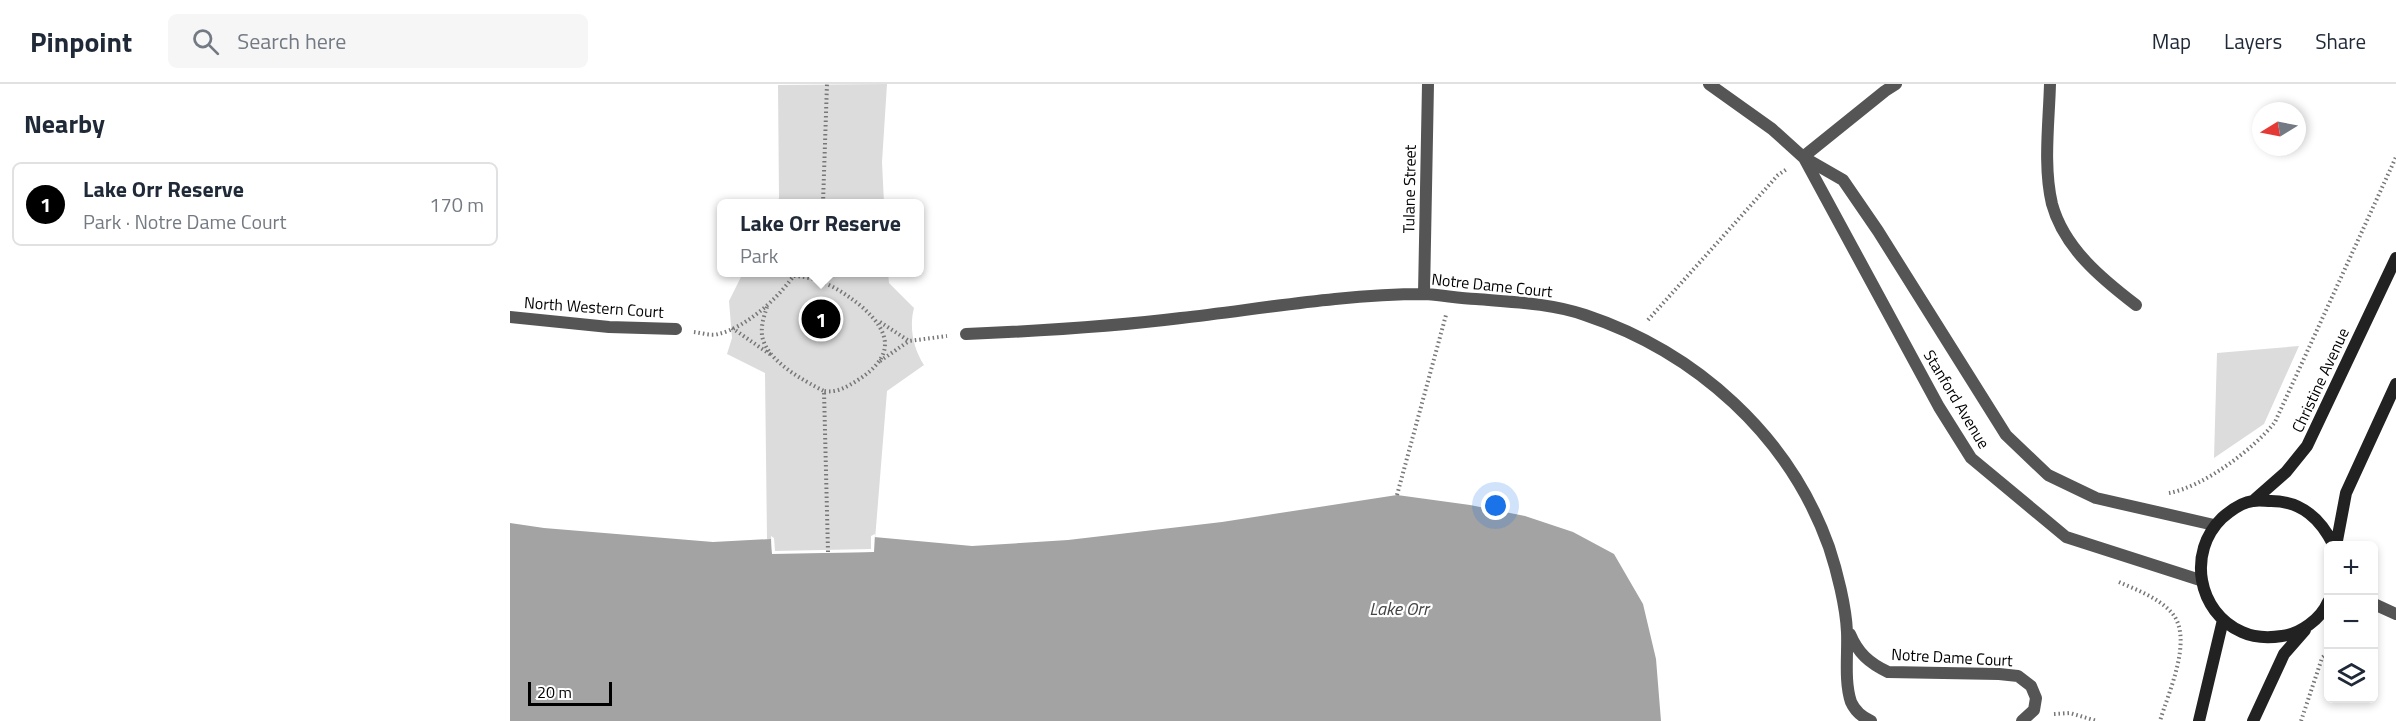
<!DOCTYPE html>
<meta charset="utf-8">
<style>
:root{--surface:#fff;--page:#f6f6f7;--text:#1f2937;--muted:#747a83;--line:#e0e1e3;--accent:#000}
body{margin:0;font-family:"Titillium Web",sans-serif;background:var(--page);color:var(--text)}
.controls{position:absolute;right:18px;bottom:18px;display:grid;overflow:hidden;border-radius:9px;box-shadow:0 3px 9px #0003}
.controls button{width:54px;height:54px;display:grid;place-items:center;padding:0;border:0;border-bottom:2px solid var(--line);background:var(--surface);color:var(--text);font:30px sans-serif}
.compass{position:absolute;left:1742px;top:18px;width:54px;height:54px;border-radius:50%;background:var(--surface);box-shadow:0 3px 9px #0003;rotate:260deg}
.scale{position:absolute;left:18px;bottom:15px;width:84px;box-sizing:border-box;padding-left:6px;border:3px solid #000;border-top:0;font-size:16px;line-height:21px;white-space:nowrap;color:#000;-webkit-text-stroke:4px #fff;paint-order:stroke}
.you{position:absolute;left:986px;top:422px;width:21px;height:21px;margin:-15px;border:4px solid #fff;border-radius:50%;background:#1a73e8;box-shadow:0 0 0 9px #1a73e833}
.badge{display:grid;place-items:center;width:39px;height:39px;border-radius:50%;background:var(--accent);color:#fff;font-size:20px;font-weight:700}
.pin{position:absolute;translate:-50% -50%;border:3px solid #fff;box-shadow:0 2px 6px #0006}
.popup{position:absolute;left:207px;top:115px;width:207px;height:78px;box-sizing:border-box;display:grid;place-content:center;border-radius:9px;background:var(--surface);filter:drop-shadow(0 2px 4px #0005);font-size:20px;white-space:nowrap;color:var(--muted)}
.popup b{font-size:22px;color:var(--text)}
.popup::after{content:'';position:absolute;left:50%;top:100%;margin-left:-12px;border:12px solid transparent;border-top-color:var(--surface)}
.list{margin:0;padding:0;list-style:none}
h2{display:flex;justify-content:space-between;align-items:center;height:78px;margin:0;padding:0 24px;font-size:26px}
h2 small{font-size:20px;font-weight:400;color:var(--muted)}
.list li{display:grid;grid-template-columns:39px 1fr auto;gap:18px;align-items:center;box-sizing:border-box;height:84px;margin:0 12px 12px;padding:0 12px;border:2px solid var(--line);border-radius:9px}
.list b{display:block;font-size:22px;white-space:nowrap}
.list p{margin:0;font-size:20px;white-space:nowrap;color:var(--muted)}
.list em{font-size:20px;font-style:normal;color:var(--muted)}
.icon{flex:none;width:33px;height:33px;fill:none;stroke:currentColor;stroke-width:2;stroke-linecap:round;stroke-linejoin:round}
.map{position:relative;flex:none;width:1886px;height:637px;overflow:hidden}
header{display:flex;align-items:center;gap:36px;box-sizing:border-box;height:84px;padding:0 30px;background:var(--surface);border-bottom:2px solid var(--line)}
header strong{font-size:28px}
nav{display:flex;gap:33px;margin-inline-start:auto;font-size:21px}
.search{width:420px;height:54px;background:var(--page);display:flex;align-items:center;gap:15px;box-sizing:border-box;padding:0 21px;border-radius:9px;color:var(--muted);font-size:22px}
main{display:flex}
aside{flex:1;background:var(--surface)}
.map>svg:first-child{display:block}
.green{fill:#dcdcdc}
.water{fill:#a3a3a3}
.pier{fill:#fff}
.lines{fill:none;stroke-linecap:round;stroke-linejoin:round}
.path{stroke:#777;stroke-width:4;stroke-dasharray:1.5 3;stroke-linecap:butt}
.minor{stroke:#555;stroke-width:12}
.secondary{stroke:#222;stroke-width:12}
.labels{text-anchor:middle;stroke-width:4.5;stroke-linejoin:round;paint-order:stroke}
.street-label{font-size:16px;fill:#000;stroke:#fff}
.water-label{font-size:18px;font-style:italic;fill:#444;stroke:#fff}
</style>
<header>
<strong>Pinpoint</strong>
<div class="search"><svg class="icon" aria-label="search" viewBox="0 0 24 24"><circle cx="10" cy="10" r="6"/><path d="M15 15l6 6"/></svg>Search here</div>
<nav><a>Map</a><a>Layers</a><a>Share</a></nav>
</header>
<main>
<aside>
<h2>Nearby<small></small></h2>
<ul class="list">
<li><span class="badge">1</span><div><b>Lake Orr Reserve</b><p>Park · Notre Dame Court</p></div><em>170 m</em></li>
</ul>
</aside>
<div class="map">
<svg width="1886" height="637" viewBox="0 0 1886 637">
<rect width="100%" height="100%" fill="#fff"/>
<path class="green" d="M377 0 372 78 374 119H266L269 114 268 1Z
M233 189H378L379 199 404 224C399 243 403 264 414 281L377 307 364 468 262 470 261 455H257L255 289 217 270 222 254 219 217Z
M1789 262 1754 340 1704 374 1707 269Z"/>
<path class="water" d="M887 411 960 421 1015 432 1063 448 1104 470 1133 520 1146 575 1151 637H0V439L34 444 203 458 261 455 262 469 363 468 364 453 462 462 558 456 712 438Z"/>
<path class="pier" d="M365 450 364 468 262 470 261 452 264 454 265 467 361 465V452Z"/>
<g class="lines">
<path class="path" d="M313 119 317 0
M284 192C310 193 331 206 351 222 382 249 385 272 348 296 337 303 327 309 314 307
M257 223C254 232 251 241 252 251 255 276 294 297 314 307L318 468
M1138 236 1268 91 1277 85
M370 238 399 257 437 252
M222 244 261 271
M184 248C192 249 201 252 208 250 236 244 271 212 286 188
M370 277 399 257
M1659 409C1693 403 1744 365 1765 338L1886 73
M887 411 936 231
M1609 498C1627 506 1649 514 1662 529 1684 555 1658 609 1650 637
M1544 630 1560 629 1587 637
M1791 637 1812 574 1818 568"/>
<path class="minor" d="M1199 0 1262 45 1293 73 1333 96 1368 147 1496 351 1538 391 1586 414 1704 441
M1540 0C1539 38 1533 82 1542 120 1554 164 1592 195 1626 221
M1293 73 1375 7 1386 0
M1294 74 1429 323 1461 374 1556 453 1690 496
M914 210 918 0
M0 233 99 243 166 245
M456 250C528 247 599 243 671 234 750 225 834 210 914 210 931 211 948 214 966 215 1001 218 1041 219 1075 231 1186 268 1279 351 1319 463 1327 487 1336 523 1337 548 1338 570 1334 597 1341 618 1345 627 1352 633 1361 637
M1864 520 1886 530
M1340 550C1348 569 1359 579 1378 588L1489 590 1508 592 1521 602 1526 614 1524 626 1512 637"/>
<path class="secondary" d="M1743 417 1776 388 1797 362 1886 174
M1826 462 1836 409 1886 300
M1818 518C1811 535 1790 550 1772 552 1759 554 1745 554 1732 548 1687 528 1677 468 1712 434 1720 427 1732 418 1743 417 1749 416 1755 417 1761 417 1792 417 1811 435 1824 462
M1689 637 1713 536
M1743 637 1774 570 1795 546"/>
</g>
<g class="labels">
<g class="street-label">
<text transform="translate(899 105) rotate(-89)" y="6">Tulane Street</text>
<text transform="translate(982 201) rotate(6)" y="6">Notre Dame Court</text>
<text transform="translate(84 223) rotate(4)" y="6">North Western Court</text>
<text transform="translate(1810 296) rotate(-65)" y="6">Christine Avenue</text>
<text transform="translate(1447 315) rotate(59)" y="6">Stanford Avenue</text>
<text transform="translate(1442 573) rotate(3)" y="6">Notre Dame Court</text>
</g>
<g class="water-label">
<text x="889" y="531">Lake Orr</text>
</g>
</g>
</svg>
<div class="controls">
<button>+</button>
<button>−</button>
<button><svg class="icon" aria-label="layers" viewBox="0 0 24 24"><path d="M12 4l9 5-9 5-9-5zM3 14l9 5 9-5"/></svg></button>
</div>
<svg class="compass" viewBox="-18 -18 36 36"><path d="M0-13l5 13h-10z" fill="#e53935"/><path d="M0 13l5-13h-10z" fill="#747a83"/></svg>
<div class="scale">20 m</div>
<div class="you"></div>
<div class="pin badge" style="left:311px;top:235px">1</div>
<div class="popup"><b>Lake Orr Reserve</b>Park</div>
</div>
</main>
